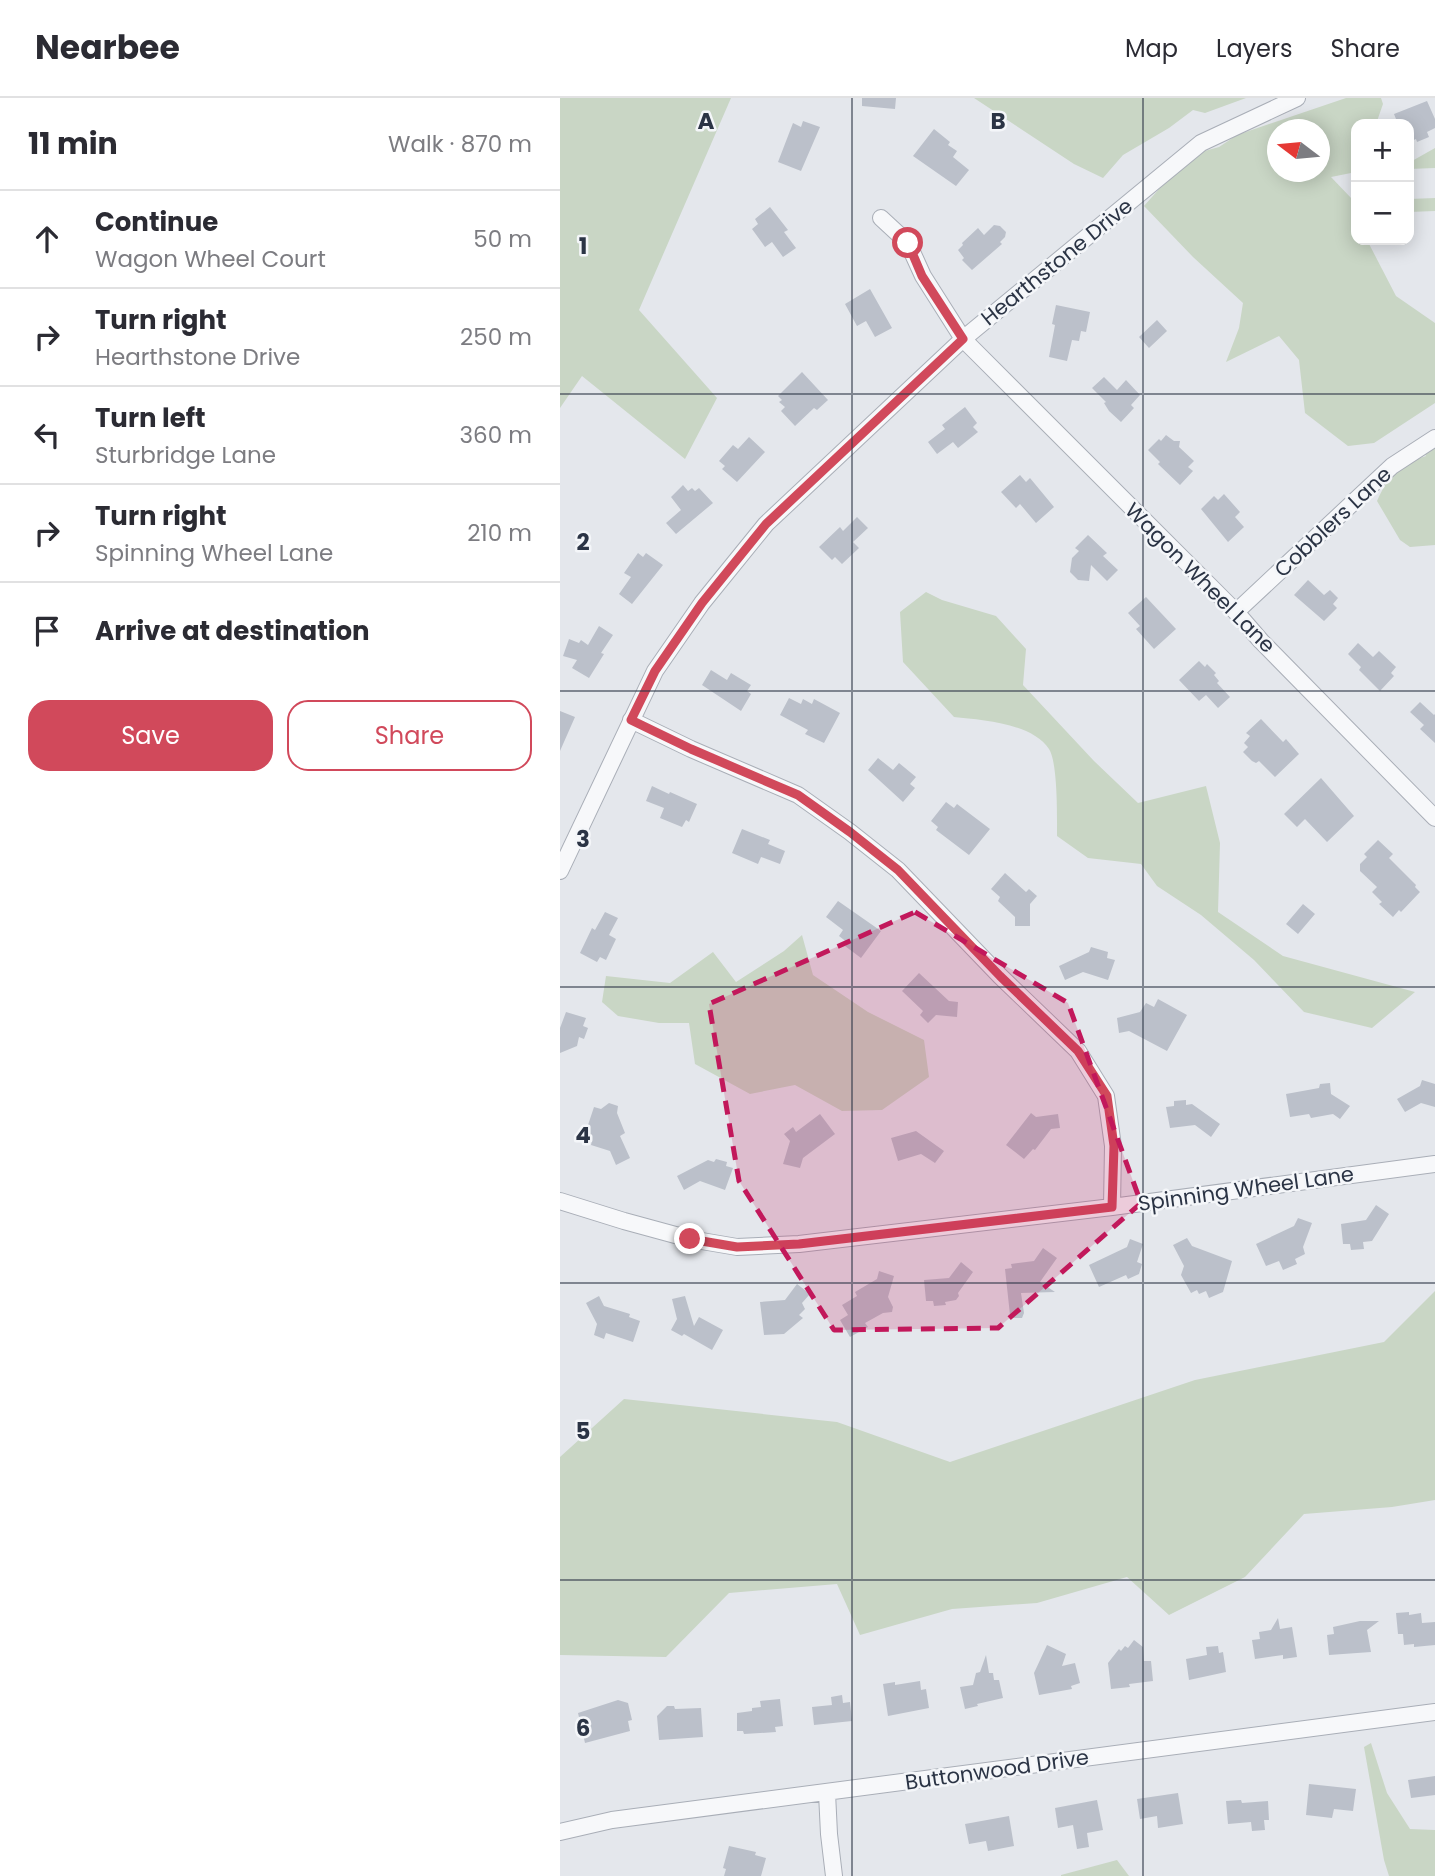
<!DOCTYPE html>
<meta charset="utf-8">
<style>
:root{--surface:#fff;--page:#f7f7f7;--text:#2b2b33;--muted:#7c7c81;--line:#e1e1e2;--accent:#d1495b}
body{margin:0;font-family:Poppins,sans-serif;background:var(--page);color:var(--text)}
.controls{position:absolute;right:21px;top:21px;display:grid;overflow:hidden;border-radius:14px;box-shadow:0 4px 18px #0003}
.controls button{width:63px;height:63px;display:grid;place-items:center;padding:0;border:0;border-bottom:2px solid var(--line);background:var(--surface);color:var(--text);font:35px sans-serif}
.compass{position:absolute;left:707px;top:21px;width:63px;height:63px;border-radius:50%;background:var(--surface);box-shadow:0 4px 18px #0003;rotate:286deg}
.stop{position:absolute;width:21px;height:21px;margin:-16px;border:5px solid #d1495b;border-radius:50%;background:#fff}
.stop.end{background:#d1495b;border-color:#fff;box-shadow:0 2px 7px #0008}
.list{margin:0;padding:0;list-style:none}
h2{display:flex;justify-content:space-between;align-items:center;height:91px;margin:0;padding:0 28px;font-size:30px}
h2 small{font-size:23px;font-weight:400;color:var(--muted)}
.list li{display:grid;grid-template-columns:46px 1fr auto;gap:21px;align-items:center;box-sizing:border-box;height:98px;padding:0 28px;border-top:2px solid var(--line)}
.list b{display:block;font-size:26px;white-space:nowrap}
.list p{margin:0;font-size:23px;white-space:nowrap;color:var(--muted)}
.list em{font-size:23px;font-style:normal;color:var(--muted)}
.actions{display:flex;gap:14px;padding:21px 28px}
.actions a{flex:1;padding:16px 0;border:2px solid var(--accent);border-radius:21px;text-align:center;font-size:24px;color:var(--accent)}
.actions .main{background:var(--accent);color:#fff}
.icon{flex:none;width:38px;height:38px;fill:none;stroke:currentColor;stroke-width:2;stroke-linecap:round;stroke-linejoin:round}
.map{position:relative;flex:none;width:875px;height:1778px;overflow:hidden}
header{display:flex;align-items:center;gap:42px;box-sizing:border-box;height:98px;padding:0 35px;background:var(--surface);border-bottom:2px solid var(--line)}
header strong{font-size:33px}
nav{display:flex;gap:38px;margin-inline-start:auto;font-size:24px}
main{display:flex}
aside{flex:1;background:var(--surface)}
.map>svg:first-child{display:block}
.green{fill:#c9d6c5;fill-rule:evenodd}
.building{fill:#bbc0ca}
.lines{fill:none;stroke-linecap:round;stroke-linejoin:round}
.minor-casing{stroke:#a9aeb7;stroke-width:18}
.minor{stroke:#f7f8fa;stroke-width:16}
.route{stroke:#d1495b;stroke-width:9}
.marked{fill:#c2185b;fill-opacity:0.2;stroke:#c2185b;stroke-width:5;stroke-dasharray:14 9;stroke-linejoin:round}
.grid{fill:none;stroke:#2b3445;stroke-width:2;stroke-opacity:0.55}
.labels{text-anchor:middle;stroke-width:5;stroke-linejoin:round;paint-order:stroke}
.street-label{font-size:21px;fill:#2b3445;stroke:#f4f6f9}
.grid-label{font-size:23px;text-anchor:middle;font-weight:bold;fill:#2b3445;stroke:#f4f6f9;stroke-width:5;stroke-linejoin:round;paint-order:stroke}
</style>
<header>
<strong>Nearbee</strong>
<nav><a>Map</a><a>Layers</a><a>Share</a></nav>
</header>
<main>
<aside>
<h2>11 min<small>Walk · 870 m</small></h2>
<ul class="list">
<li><svg class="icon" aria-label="ahead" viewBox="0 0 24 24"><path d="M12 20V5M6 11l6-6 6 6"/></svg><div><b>Continue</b><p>Wagon Wheel Court</p></div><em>50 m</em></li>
<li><svg class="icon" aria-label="right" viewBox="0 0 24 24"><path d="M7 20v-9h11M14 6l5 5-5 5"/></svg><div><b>Turn right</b><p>Hearthstone Drive</p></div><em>250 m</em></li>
<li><svg class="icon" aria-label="left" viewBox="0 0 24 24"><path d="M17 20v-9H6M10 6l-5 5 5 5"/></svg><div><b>Turn left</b><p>Sturbridge Lane</p></div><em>360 m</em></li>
<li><svg class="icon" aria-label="right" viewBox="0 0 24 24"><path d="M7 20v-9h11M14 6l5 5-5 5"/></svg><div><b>Turn right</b><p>Spinning Wheel Lane</p></div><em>210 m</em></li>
<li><svg class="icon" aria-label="arrive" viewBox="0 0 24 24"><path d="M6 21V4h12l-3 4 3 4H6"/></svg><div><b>Arrive at destination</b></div></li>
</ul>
<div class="actions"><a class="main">Save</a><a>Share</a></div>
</aside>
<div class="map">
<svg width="875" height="1778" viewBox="0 0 875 1778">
<rect width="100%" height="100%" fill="#e4e7ec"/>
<path class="green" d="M0 0H171L79 212 157 300 125 361 22 278 0 310Z
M414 0H686L645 15 633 12 609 30 563 57 543 80 514 66Z
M786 0H821L823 6 816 26H796V74L771 79 792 101H796V116L794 117 796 142H807L836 198 875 225V305L814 345 788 348 745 315 739 262 719 238 666 264 679 230 683 205 633 159 584 108 599 91 641 54 659 49 677 37ZM718 32H760V74H718Z
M875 50V70L849 71V61L852 63Z
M875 100V113L849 114V101Z
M875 346V447L850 449 840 442 817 403C830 375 837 368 866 358L863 353Z
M366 494 382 502 436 518 466 551 463 587 534 663 578 705 646 688 660 745 658 814 723 858 855 894 812 930 744 914 694 862 641 817 597 788 581 766 528 760 497 738C497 720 498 665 489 651 472 625 422 622 394 619L343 564 340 514Z
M242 837 253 877 308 914 364 942 369 979 322 1012 282 1013 235 987 190 996 135 966 129 925H99L58 918 42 904 46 878 110 885 153 854 176 884 224 853Z
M875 1193V1402L832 1409 744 1416 685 1479 609 1517 567 1479 477 1505 392 1511 300 1537 277 1486 169 1495 106 1559 0 1557V1359L64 1301 277 1324 390 1364 635 1282 824 1244Z
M811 1645 827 1695 850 1731 875 1732V1778H829L824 1762 804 1649Z
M557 1762 569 1778H501V1777Z"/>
<path class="building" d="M302 0H336L335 11 302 8Z
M867 3 875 21V30L867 34 869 39 857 44 856 41 849 44V26H838L834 16Z
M243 23 260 29 241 73 218 64 233 25 241 29Z
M374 31 390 44 388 47 397 53 393 59 409 72 396 88 353 58Z
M210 109 228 132 224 134 236 150 223 159 212 144 205 149 192 131 198 126 195 121Z
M434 127 440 128 446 134 445 139 440 144 442 146 412 172 402 162 404 160 398 152 403 147 402 145 418 130 424 137Z
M310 191 332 230 315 239 306 223 297 228 285 206Z
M496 207 530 214 526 234 521 233 519 243 512 242 507 263 489 259 495 227 492 226Z
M597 222 607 233 589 250 579 239Z
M242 274 268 302 257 312 254 310 235 328 221 313 225 309 219 304 222 302 218 298Z
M544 279 557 292 566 282 580 297 571 307 574 310 561 324 549 313 544 305 546 304 532 290Z
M405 309 417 325 413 329 418 334 398 350 393 344 377 356 368 344 385 331 382 327Z
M606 337 614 343H620L619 349 634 363 628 369 633 373 620 387 598 366 600 364 588 352 599 341 601 343Z
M189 339 205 354 177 384 162 371 165 368 159 363 173 347 178 351Z
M460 377 466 384 470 380 494 409 476 425 460 406 456 410 441 394Z
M123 387 128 393 132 390 135 393 139 390 153 405 116 436 106 425 121 412 111 399Z
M664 396 680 414 675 419 684 429 668 444 641 411 654 398 658 402Z
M297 419 308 430 293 444 299 450 282 466 275 459 272 462 259 449 280 429 283 433Z
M528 437 547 455 543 458 558 472 547 483 531 467 529 483 518 482 510 474 512 460 519 453 515 450Z
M78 455 83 459 86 455 103 467 72 506 59 496 71 479 64 475Z
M748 482 764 497 770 492 778 500 773 506 777 510 764 523 734 497Z
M586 499 616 531 594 551 576 531 580 528 568 515Z
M39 528 53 537 41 555 44 556 29 580 12 570 17 562 3 558 9 541 19 545 21 542 28 547Z
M798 545 813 559 819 553 836 569 831 575 834 578 820 593 799 572 801 569 788 556Z
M639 563 645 569 647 566 656 575 654 577 659 583 657 585 670 599 658 610 646 597 639 603 619 582Z
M151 572 167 582 171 575 191 587 187 593 191 596 181 613 142 587Z
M229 600 241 606 243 601 252 606 254 601 280 615 264 645 245 636 248 632 220 617Z
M860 604 874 617 875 616V645L860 631 864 627 850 614Z
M0 613 15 619 0 653Z
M701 621 723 644 726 641 739 656 715 679 699 663 696 665 692 663 683 654 688 649 684 645 690 638 686 635Z
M318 660 333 672 339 665 356 679 350 686 355 690 343 704 308 672Z
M761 680 794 718 767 744 745 721 737 729 724 716Z
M92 688 109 696 110 694 137 706 129 724 126 722 122 729 100 720 104 710 86 703Z
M386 704 394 710 397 706 430 731 409 757 376 732 378 729 371 723Z
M182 731 210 742 208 746 225 753 220 766 201 759 198 766 172 755Z
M818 742 833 756 829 760 856 787 855 789 860 794 841 814 839 812 833 819 819 806 822 804 812 794 817 789 800 773V766L807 759 804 756Z
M445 775 466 794 469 791 477 798 470 806V828H455V819L438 803 440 799 431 791Z
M278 803 321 833 301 860 285 848 288 845 279 838 283 832 266 819Z
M743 806 755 816 738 836 726 826Z
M45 814 58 820 49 837 56 841 46 862 40 859 37 864 20 855 32 830 35 832Z
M531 849 548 854 547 860 555 862 548 882 523 874 505 882 499 868 529 854Z
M359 875 389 903 398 904 397 919 376 917 368 925 360 917 363 913 342 893Z
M598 901 627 917 607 953 569 933 559 935 557 920 580 914 586 905 594 909Z
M6 914 26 920 23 928 28 930 24 941 19 939 17 948 0 955V930Z
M862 982 875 986V1009L861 1005 845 1014 837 1001 860 988Z
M770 985 771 996 790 1008 780 1021 773 1016 751 1020 749 1016 730 1019 726 996 759 990 760 986Z
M626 1002V1007L632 1006 660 1026 651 1039 635 1027 610 1030 606 1009 614 1008V1003Z
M49 1005 58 1008 57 1015 65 1035 60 1038 70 1060 56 1067 50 1053 31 1047 32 1042 24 1039 34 1009 41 1011Z
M471 1015 476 1019 498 1016 500 1030 491 1031 475 1052 473 1051 464 1061 446 1047Z
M260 1016 275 1036 243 1060 240 1070 223 1066 230 1043 224 1036 233 1029 236 1034Z
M356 1033 384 1053 375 1065 361 1056 338 1063 331 1040Z
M156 1061 167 1064 166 1068 173 1070 165 1092 140 1083 124 1092 117 1078 148 1062 154 1064Z
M816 1107 829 1116 812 1143 803 1144 804 1151 791 1152 790 1146H783L781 1126 806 1122Z
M738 1120 752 1125 743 1149 745 1156 735 1161 737 1166 723 1172 719 1163 706 1168 696 1146 734 1128Z
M627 1140 632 1148 672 1163 663 1194 649 1200 646 1193 639 1196 637 1192 631 1195 621 1177 624 1168 613 1147Z
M570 1141 583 1146 577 1164 582 1166 579 1176 568 1181 566 1177 539 1189 529 1167 567 1149Z
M483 1150 497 1160 480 1184 495 1194 461 1195 464 1215 462 1220H453L450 1217 445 1171 452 1170 451 1166 474 1163Z
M401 1164 413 1174 398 1195 399 1198 396 1202 385 1204 386 1207 374 1208 373 1203H366L364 1182 389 1180Z
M319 1173 334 1178 328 1199 333 1209 332 1214 323 1215 305 1225 308 1229 290 1239 280 1222 288 1217 282 1207 297 1198 295 1194 317 1181Z
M237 1186 250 1196 242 1205 245 1211 239 1217 243 1220 224 1236 204 1237 200 1204 225 1202Z
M39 1198 44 1208 70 1216 69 1219 80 1223 73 1244 46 1235 44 1241 34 1237 37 1226 26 1205Z
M125 1198 134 1228 139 1219 163 1232 152 1252 124 1236 122 1238 111 1232 117 1221 112 1201Z
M849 1514V1517L861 1515 862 1525 875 1524V1547L854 1549V1546L844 1547 843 1536H838L836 1515Z
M718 1520 720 1531 732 1529 737 1559 723 1561V1557L695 1561 692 1542 700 1541 699 1534 711 1532Z
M800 1523H819L807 1532 811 1554 769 1557 767 1537 774 1536 773 1529Z
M574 1542 583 1549 584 1563H591L593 1583 569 1586 570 1589 551 1591 548 1565 559 1551 561 1553 565 1548 568 1550Z
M487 1547 506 1556 502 1568 515 1565 520 1585 511 1588 512 1591 479 1597 474 1575Z
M658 1548 659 1555 663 1554 666 1574 629 1582 626 1561 647 1557 646 1549Z
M426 1557 429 1575H433L434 1582H439L443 1600 417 1606 418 1608 405 1611 400 1589 413 1587 416 1575 420 1574Z
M360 1583 361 1592 366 1591 369 1610 328 1618 323 1586 335 1584V1587Z
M282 1597 283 1605 290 1604 292 1623 254 1627 252 1609 272 1607 271 1599Z
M220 1601 223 1628 215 1629 216 1634 184 1636 183 1633H177V1615L192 1613V1610L201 1609 200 1603Z
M58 1602 68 1605 72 1622 68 1623 70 1633 25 1645 18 1615Z
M107 1608H114L115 1611 141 1610 143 1639 99 1642 97 1618Z
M875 1678V1697L851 1700 848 1682Z
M749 1686 796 1691 793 1713 774 1711 772 1720 746 1717Z
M618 1695 623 1726 598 1730 597 1718 580 1721 577 1701Z
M537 1702 543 1732 527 1735 529 1749 517 1751 513 1727 498 1730 495 1710Z
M681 1702 682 1705 708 1703 709 1722H704L705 1732 692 1733 691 1724 668 1726 666 1703Z
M449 1718 454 1748 428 1753 426 1743 409 1746 405 1726Z
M169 1748 196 1754 195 1757 206 1760 201 1778H164L166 1771 163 1770Z"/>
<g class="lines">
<g class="minor-casing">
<path id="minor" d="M321 120 348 145 363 178 403 241 676 514 701 543 875 720
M676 514 832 368 875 340
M71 622 131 651 238 697 290 734 338 772 440 878 518 953 546 998 553 1048 552 1109
M0 773 95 573 142 505 206 426 403 241 641 45 737 0
M0 1103 64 1123 130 1141 177 1149 239 1146 552 1109 875 1066
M267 1695 269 1736 274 1778
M0 1734 52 1722 875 1614"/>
</g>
<use href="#minor" class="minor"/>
</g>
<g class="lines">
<path class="route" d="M130 1141 177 1149 239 1146 552 1109 554 1048 547 998 518 953 440 878 338 772 290 734 238 697 131 651 71 622 95 573 142 505 206 426 403 241 362 178 348 145"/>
</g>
<path class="marked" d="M355 814 508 905 581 1105 438 1230 274 1232 179 1083 149 906Z"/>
<path class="grid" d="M292 0V1778M583 0V1778M0 296H875M0 593H875M0 889H875M0 1185H875M0 1482H875"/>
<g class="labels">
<g class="street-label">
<text transform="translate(497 164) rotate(-39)" y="7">Hearthstone Drive</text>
<text transform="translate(773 424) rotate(-43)" y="7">Cobblers Lane</text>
<text transform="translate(640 480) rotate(45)" y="7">Wagon Wheel Lane</text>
<text transform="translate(686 1091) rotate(-8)" y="7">Spinning Wheel Lane</text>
<text transform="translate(437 1672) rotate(-8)" y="7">Buttonwood Drive</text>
</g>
</g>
<g class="grid-label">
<text x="146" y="31">A</text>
<text x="438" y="31">B</text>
<text x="23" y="156">1</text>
<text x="23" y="452">2</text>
<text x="23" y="749">3</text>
<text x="23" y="1045">4</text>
<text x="23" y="1341">5</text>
<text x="23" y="1638">6</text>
</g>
</svg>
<div class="controls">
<button>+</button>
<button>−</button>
</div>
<svg class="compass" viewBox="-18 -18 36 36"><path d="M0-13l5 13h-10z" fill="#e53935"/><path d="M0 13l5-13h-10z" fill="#7c7c81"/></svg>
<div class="stop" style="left:348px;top:145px"></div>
<div class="stop end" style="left:130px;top:1141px"></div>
</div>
</main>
